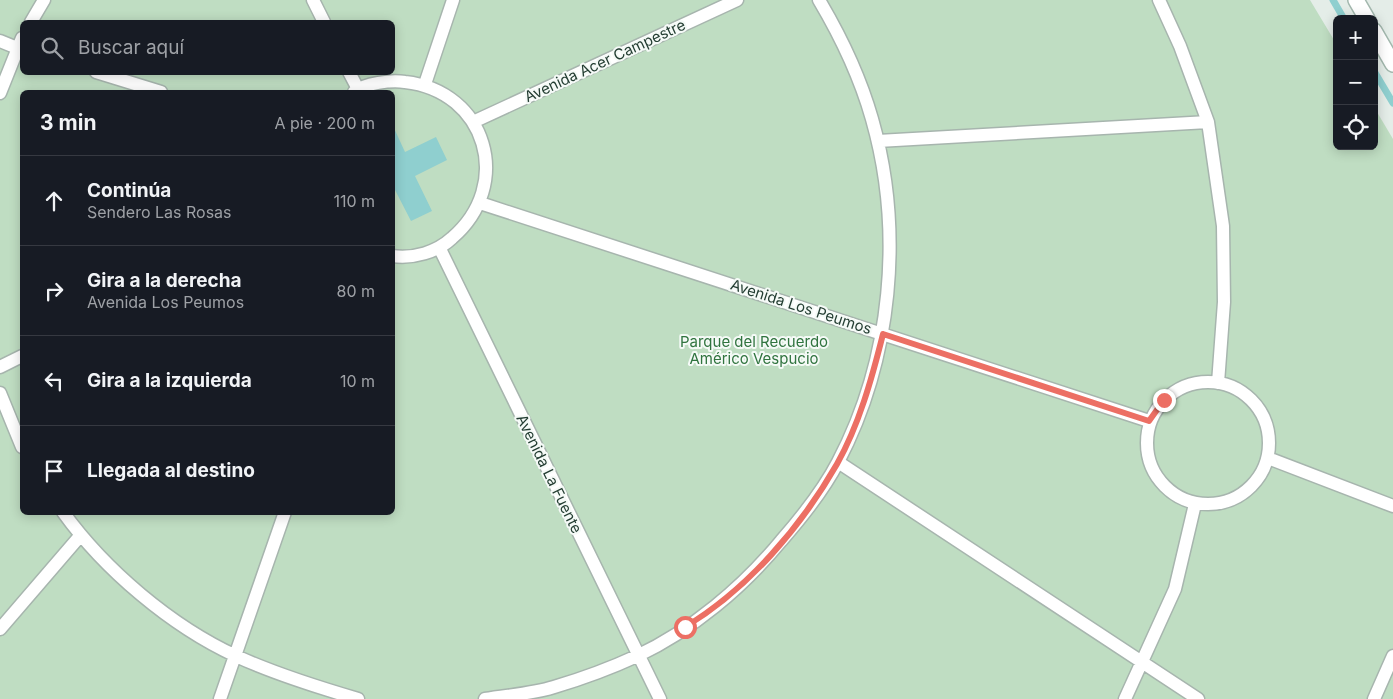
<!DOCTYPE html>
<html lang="es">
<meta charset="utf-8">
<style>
:root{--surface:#171b24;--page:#20242c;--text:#f1f3f6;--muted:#9ea1a6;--line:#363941}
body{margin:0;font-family:Inter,sans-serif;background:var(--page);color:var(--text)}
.controls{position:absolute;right:15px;top:15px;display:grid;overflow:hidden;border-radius:8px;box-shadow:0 2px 12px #0003}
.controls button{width:45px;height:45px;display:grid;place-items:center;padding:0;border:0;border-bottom:1px solid var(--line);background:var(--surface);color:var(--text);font:25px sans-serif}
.stop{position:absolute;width:15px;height:15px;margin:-11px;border:4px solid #ec6f64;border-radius:50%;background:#fff}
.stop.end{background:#ec6f64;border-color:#fff;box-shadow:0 1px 5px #0008}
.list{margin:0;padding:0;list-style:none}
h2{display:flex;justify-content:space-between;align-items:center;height:65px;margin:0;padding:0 20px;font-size:21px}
h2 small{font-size:16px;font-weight:400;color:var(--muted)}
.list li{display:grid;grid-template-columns:32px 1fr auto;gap:15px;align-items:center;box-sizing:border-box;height:90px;padding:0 20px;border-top:1px solid var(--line)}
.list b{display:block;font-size:19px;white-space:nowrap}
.list p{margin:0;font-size:16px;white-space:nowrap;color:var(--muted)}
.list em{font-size:16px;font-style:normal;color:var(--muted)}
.icon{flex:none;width:28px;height:28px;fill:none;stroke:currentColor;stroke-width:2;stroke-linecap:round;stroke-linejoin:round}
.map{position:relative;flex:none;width:1393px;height:699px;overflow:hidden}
.search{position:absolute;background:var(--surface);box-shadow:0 2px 12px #0003;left:20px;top:20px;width:375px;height:55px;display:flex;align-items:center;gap:12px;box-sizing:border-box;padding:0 18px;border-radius:8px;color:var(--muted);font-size:19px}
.panel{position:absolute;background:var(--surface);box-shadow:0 2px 12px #0003;left:20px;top:90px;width:375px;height:425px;border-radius:8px}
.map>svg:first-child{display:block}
.green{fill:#bfddc2;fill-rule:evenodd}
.water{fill:#8fcfcf}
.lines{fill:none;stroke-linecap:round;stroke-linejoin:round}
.stream{stroke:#8fcfcf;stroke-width:7}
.lane-casing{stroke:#a7b5ae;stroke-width:15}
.secondary-casing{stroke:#a3b8ae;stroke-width:18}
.lane{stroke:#fff;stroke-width:12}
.secondary{stroke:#fff;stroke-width:15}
.route{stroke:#ec6f64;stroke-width:6}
.labels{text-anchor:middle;stroke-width:4;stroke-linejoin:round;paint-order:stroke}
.street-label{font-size:15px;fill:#243e33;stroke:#f5faf7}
.park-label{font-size:15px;fill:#30743f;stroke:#f5faf7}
</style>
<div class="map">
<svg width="1393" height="699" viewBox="0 0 1393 699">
<rect width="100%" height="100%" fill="#e4ede8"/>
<path class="green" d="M0 0H1310L1337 45V146H1374V107L1393 139V699H0ZM22 22H392V72H22ZM22 92H392V512H22Z"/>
<path class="water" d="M393 126 405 152 436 137 447 160 415 176 432 211 411 221 393 186Z"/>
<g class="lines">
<path class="stream" d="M1333 0 1344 19
M1374 71 1393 103"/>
<g class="lane-casing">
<path id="lane" d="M313 0 324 22
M1159 0 1180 46 1208 122 1223 226 1224 302 1218 383
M31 22 44 0
M0 41 22 50
M96 72 161 92
M349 72 358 89
M425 84 453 0
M354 92C365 83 391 80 405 82 487 91 514 185 452 238 437 252 414 259 392 256
M0 93 22 38
M473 122 737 0
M878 141 1208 122
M480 203 1149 421
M440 249 660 699
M0 367 22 356
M1147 443a61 61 0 1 1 122 0a61 61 0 1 1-122 0Z
M0 393 22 447
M1268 458 1393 506
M838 462 1198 699
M63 512C105 570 171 626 236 656 275 674 317 687 358 699
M0 629 80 536
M220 699 285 512
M485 699C508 695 532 694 554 687 581 679 611 668 637 656 692 630 742 588 781 541 802 517 823 491 838 462 892 359 904 231 872 119 860 77 841 37 819 0
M1125 699 1175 589 1195 504
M1374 699 1393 656"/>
</g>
<g class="secondary-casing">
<path id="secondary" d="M1356 0 1367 19
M1374 31 1393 64"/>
</g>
<use href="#lane" class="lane"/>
<use href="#secondary" class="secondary"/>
</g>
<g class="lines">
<path class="route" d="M685 627C748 589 801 527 837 464 859 425 872 378 883 334L1149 421 1164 400"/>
</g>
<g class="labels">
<g class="street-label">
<text transform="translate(605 61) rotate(-25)" y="5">Avenida Acer Campestre</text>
<text transform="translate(801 307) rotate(18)" y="5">Avenida Los Peumos</text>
<text transform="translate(549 474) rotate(64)" y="5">Avenida La Fuente</text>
</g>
<g class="park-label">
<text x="754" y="347">Parque del Recuerdo<tspan x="754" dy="17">Américo Vespucio</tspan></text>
</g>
</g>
</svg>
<div class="controls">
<button>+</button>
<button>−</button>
<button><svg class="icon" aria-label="locate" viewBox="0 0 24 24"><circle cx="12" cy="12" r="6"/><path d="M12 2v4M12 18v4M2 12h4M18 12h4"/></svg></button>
</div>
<div class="stop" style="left:685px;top:627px"></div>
<div class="stop end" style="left:1164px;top:400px"></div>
<div class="search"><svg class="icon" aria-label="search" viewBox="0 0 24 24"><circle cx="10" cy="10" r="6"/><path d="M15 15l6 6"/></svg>Buscar aquí</div>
<section class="panel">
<h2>3 min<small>A pie · 200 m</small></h2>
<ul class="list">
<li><svg class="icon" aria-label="ahead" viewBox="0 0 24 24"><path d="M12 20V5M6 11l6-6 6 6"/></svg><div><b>Continúa</b><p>Sendero Las Rosas</p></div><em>110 m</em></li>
<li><svg class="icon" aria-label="right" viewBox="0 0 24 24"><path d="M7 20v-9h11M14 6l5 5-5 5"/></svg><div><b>Gira a la derecha</b><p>Avenida Los Peumos</p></div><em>80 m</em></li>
<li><svg class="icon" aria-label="left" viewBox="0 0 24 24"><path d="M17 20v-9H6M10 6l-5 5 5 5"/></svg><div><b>Gira a la izquierda</b></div><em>10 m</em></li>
<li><svg class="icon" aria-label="arrive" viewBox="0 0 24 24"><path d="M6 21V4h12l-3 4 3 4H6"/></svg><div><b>Llegada al destino</b></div></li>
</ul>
</section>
</div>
